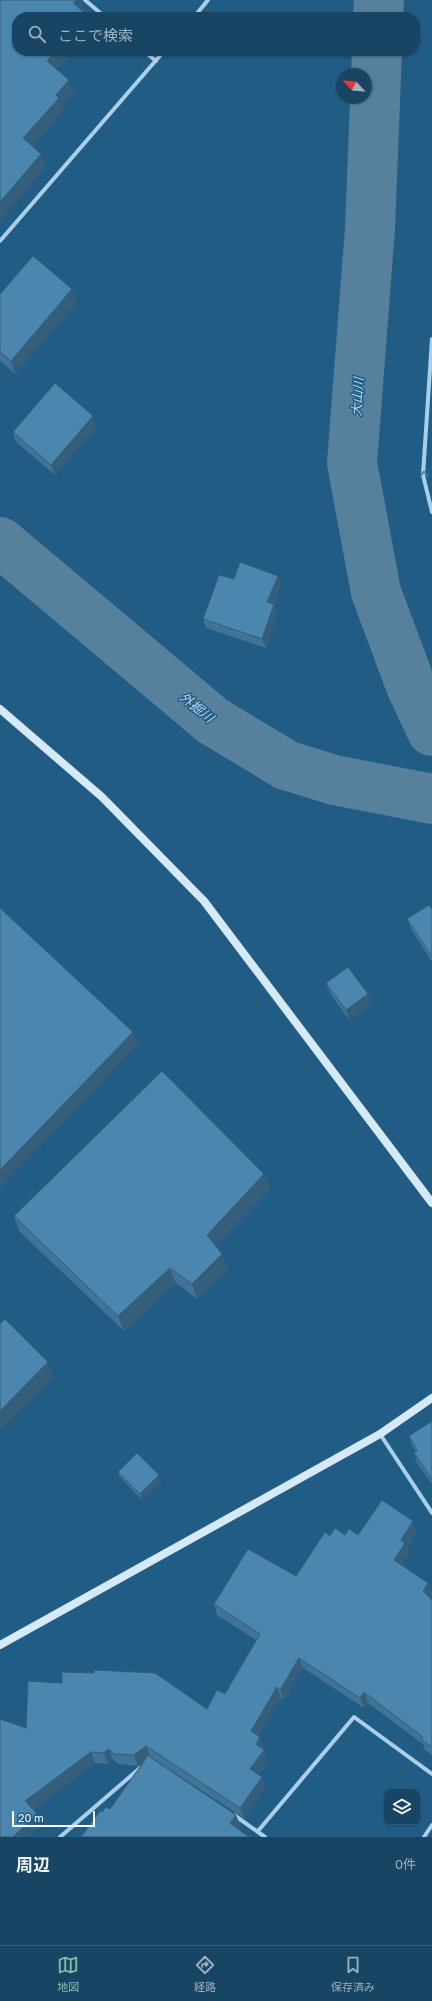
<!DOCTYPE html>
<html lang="ja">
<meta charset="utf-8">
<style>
:root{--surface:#194564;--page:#264f6d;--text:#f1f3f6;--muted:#9fb1bf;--line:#375d78;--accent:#8abfa5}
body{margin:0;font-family:"Golos Text","Noto Sans JP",sans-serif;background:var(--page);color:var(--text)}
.controls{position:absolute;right:12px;bottom:12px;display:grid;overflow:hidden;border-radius:8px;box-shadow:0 1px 3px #0004}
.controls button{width:36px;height:36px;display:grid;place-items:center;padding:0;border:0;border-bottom:1px solid var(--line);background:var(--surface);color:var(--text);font:20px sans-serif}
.compass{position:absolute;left:336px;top:68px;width:36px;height:36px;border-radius:50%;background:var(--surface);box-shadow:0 1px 3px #0004;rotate:296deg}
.scale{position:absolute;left:12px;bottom:10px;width:83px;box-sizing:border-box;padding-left:4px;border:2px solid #fff;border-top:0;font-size:11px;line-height:14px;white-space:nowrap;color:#fff;-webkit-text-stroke:3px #215c85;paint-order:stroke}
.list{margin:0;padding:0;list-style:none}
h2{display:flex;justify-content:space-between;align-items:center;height:52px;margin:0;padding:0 16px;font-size:17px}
h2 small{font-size:13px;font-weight:400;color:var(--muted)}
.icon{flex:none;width:22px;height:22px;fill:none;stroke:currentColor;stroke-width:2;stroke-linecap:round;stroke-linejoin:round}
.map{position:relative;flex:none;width:432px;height:1837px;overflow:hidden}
.search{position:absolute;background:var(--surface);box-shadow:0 1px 3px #0004;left:12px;right:12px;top:12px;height:44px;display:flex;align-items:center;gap:10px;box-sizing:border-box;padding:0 14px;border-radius:16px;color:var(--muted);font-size:15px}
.sheet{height:108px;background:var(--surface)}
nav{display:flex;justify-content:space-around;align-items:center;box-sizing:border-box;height:56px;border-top:1px solid var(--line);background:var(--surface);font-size:11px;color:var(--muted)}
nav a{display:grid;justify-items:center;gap:2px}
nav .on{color:var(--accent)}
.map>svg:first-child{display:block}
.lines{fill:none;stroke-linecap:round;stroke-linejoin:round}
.river{stroke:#56809b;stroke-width:50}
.street{stroke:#aad0e9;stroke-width:4}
.secondary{stroke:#d5e9f7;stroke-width:8}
.wall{fill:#407395}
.shaded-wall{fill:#345e79}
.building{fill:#4a86ad;stroke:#345e79}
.oneway{stroke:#4a7fa3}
.labels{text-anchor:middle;stroke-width:3;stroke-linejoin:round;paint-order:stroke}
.water-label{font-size:13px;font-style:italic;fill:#b6daf0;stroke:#215c85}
</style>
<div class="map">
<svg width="432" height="1837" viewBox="0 0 432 1837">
<rect width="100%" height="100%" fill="#215c85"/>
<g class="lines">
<path class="river" d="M378 17 379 0
M377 51 370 228 352 463 376 592 411 686 432 731
M0 542 213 721 286 765 334 780 432 799"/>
<path class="street" d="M85 0 105 17
M194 17 208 0
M144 51 156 61
M0 241 164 51
M432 339 423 475 432 512
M380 1434 432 1513
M234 1815 265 1837
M258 1831 354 1717 432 1774
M60 1837 140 1768
M424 1837 432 1825"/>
<path class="secondary" d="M0 709 102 797 204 901 432 1203
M0 1645 380 1434 432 1398"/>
</g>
<path class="wall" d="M0 294 77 302 15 374 0 361Z
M97 426 55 475 16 442 13 432Z
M278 576 281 585 274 604 277 613 266 648 206 628 203 619 234 579Z
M432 909V962L411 929 407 919Z
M326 983 368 994 371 1004 349 1020 330 993Z
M264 1174 270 1189 216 1246 228 1269 197 1299 176 1283 124 1331 19 1231 14 1216Z
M432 1421V1484L417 1463 414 1453 416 1452 412 1446 409 1436Z
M118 1472 159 1475 161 1481 142 1500 120 1477Z
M417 1532 407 1547 409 1554 401 1565 428 1583 432 1593V1594L430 1598 432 1600V1755L425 1750 423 1744 368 1703 364 1708 303 1668 284 1700 281 1698 258 1736 260 1737 264 1748 263 1750 268 1761 258 1775 262 1777 265 1788 244 1818 150 1757 240 1824 237 1828 102 1812 110 1809 144 1762 138 1766 118 1764 113 1759 108 1764 95 1763 33 1809 41 1825 28 1837H0L26 1728 207 1709 225 1694 256 1640 217 1615 214 1604 296 1576 330 1536 358 1535Z"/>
<path class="shaded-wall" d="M76 0H80L84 10 78 17 73 3Z
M56 51H73L52 75 47 61Z
M69 80 74 93 62 107 64 111 28 152 23 138 56 95Z
M41 154 46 168 0 221V202Z
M72 289 77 302 15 374 11 361Z
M93 416 97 426 55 475 51 465Z
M278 576 281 585 271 611 267 602Z
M274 604 277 613 266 648 262 639Z
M368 994 371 1004 349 1020 346 1010Z
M133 1032 138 1045 0 1188V1170Z
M264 1174 270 1189 212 1250 207 1235Z
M222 1254 228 1269 197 1299 192 1284Z
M170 1268 176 1283 124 1331 118 1316Z
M48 1362 53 1377 0 1431V1411Z
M159 1475 161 1481 142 1500 140 1494Z
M413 1521 417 1532 407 1547 409 1554 398 1571 394 1560 401 1540Z
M428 1583 432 1594 427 1602 423 1591Z
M299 1658 303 1668 284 1700 280 1690Z
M277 1687 281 1698 255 1741 251 1731Z
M364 1692 368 1703 364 1708 360 1698Z
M260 1737 264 1748 260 1755 256 1744Z
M146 1746 150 1757 147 1759V1757H145L146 1760 138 1766 134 1755Z
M109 1749 113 1759 108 1764 104 1753Z
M264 1750 268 1761 254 1780 250 1769Z
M91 1752 95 1763 29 1812 25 1801Z
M262 1777 265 1788 244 1818 240 1808Z
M37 1814 41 1825 28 1837H13Z
M236 1815 240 1824 234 1832 230 1823Z"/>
<path class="building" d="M0 0H76L73 3 87 15 85 17H17V51H56L47 61 69 80 56 95 59 98 23 138 41 154 0 202Z
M33 256 72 289 11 361 0 352V294Z
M55 383 93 416 51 465 13 432Z
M240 562 278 576 267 602 274 604 262 639 203 619 219 575 234 579Z
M429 905 432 909V957L407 919Z
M0 908 133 1032 0 1170Z
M348 967 368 994 346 1010 326 983Z
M162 1071 264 1174 207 1235 222 1254 192 1284 170 1268 118 1316 14 1216Z
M5 1319 48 1362 0 1411V1324Z
M432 1421V1479L414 1453 417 1451 409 1436Z
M137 1453 159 1475 140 1494 118 1472Z
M382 1500 413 1521 401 1540 405 1543 394 1560 428 1583 423 1591 432 1600V1747L421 1739 423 1737 364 1692 360 1698 299 1658 280 1690 277 1687 251 1731 260 1737 256 1744 264 1750 250 1769 262 1777 240 1808 146 1746 134 1755 114 1754 109 1749 104 1753 91 1752 25 1801 37 1814 13 1837H0V1719L26 1728 28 1681 62 1683V1672L94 1673V1670L155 1673 207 1709 217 1690 225 1694 260 1634 214 1604 248 1549 296 1576 325 1532 330 1536 335 1528 345 1535 349 1529 358 1535Z
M147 1755 236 1815 230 1823 249 1837H81L100 1811 102 1812 106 1807 110 1809 147 1757H145Z"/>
<defs><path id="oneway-chevron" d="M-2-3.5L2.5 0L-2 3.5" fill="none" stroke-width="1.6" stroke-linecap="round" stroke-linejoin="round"/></defs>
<use class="oneway" href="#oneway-chevron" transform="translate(424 474) rotate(-93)"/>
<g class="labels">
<g class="water-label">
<text transform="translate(357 397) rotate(-86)" y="5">大山川</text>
<text transform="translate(197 707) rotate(39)" y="5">外掘川</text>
</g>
</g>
</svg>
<div class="controls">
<button><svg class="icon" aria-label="layers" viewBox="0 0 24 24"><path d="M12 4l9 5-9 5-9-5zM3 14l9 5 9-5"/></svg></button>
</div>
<svg class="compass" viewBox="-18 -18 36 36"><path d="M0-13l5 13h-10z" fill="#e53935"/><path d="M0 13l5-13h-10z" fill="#9fb1bf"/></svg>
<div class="scale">20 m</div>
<div class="search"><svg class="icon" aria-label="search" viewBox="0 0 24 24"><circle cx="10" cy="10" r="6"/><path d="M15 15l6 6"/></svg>ここで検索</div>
</div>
<section class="sheet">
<h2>周辺<small>0件</small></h2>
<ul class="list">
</ul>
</section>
<nav>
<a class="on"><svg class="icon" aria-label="map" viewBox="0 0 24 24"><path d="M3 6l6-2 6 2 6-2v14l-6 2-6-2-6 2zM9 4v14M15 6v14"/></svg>地図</a>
<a><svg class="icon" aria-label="directions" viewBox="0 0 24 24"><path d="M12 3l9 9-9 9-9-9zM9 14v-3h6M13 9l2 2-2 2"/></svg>経路</a>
<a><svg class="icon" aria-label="saved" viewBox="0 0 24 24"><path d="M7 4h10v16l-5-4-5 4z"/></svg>保存済み</a>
</nav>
